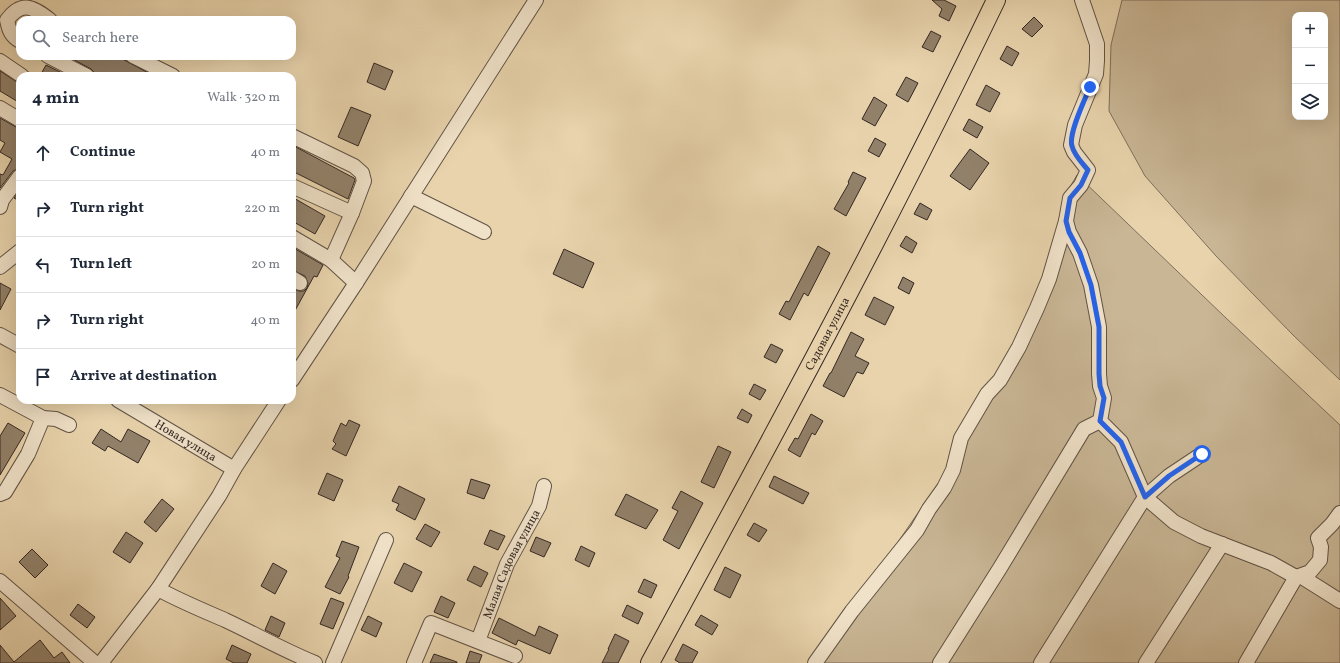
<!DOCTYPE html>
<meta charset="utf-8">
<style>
:root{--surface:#fff;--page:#f6f6f7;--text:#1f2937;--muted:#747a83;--line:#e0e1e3}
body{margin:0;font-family:Vollkorn,serif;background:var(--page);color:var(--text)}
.controls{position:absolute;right:12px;top:12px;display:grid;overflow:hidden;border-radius:8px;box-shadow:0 4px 16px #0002}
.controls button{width:36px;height:36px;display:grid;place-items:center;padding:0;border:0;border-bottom:1px solid var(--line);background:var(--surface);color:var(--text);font:20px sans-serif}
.stop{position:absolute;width:12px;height:12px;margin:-9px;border:3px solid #2563eb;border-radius:50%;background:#fff}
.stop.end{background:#2563eb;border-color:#fff;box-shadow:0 1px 4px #0008}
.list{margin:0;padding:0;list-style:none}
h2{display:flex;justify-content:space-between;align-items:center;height:52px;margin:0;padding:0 16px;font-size:17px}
h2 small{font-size:13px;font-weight:400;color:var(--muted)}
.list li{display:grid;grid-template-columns:26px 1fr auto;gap:12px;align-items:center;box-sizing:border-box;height:56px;padding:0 16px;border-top:1px solid var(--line)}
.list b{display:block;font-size:15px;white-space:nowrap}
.list em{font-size:13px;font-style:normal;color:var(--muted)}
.icon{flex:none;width:22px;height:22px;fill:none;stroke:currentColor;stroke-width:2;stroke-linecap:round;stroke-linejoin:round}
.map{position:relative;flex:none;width:1340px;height:663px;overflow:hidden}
.search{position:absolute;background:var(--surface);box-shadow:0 4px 16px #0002;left:16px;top:16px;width:280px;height:44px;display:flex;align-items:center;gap:10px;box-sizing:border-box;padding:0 14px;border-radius:12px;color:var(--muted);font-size:15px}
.panel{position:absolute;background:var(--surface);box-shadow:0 4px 16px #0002;left:16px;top:72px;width:280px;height:332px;border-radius:12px}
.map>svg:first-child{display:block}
.green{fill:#c9b695;stroke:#7e6f5c;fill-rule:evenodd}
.building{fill:#92816a;stroke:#342823}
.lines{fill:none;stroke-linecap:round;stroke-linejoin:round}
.minor-casing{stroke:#615345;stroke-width:16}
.major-casing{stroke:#342823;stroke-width:20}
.minor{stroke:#f0e2c9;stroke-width:14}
.major{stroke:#e8d3ac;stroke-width:18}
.route{stroke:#2563eb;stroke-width:5}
.labels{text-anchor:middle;stroke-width:3.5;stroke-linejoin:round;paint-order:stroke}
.street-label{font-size:12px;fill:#342823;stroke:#f0e2c9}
</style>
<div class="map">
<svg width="1340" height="663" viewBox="0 0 1340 663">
<rect width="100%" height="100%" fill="#e8d3ac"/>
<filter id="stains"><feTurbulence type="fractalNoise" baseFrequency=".005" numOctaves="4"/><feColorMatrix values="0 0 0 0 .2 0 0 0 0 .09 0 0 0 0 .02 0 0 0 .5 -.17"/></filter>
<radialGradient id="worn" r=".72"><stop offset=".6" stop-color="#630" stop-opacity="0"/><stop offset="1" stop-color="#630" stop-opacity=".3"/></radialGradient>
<path class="green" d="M1122 0H1340V380L1293 335 1216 256 1145 176 1109 111 1111 45ZM1295 15H1325V117H1295Z
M1077 175 1226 318 1340 425V663H810L889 555 942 478 1015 347 1052 265 1066 194Z"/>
<path class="building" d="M932 0H944L956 6 949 21 939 16 942 9Z
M1034 17 1043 26 1032 37 1022 29Z
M931 31 941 36 933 52 922 47Z
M1007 46 1019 53 1012 66 1000 59Z
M67 56H117L154 76H95L94 72 91 69Z
M374 63 393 71 385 90 367 82Z
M46 65 68 76H40Z
M0 71 20 84V103L0 91Z
M906 77 918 83 908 102 896 95Z
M986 85 1000 93 990 112 976 105Z
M874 97 887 105 875 126 862 119Z
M351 107 371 115 358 146 338 137Z
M0 118 16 127 20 128V168L13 171 0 188V174L3 175 12 159 0 152 5 143 0 140Z
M969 119 983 127 977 138 963 130Z
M875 138 886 144 879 157 868 151Z
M292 145 354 178 355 180 348 199 292 171Z
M970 149 989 163 970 190 950 176Z
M853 172 866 178 846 216 834 209 849 183 848 182Z
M20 190V201L14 198Z
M292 197 325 216 315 234 292 221Z
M920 203 932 210 927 220 914 214Z
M906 236 917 243 912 253 900 246Z
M818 246 830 253 808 296 804 293 790 320 779 314 786 301 789 302Z
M292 247 323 265 317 277 314 276 292 316V288L299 291H304L307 288 308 283 305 276 292 270Z
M564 249 594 263 583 288 553 274Z
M903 277 914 283 909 294 898 288Z
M0 283 11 289 0 310Z
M874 297 894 307 885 325 865 315Z
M851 332 864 339 855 356 869 363 863 374 857 372 844 397 823 386 830 373H831Z
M771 344 783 350 776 363 764 357Z
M754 384 766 390 760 400 749 394Z
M742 409 752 415 748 423 737 418Z
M811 414 823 421 815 435 812 433 800 457 788 450 795 438 798 439Z
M349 420 360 425 346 456 332 449 336 444 333 441 341 423 346 426Z
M8 423 25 433 0 475V436Z
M101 429 121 442 128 429 150 441 138 463 108 446 105 451 92 443Z
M718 446 731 452 714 488 701 482Z
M327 473 343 480 334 501 318 494Z
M774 476 809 493 803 504 769 487Z
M471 479 490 485 484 499 467 493Z
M399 486 425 499 415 520 396 510 399 504 392 501Z
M681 491 703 503 679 549 663 540 678 511 672 508Z
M626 494 658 510 646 529 615 515Z
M162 499 174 509 156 532 144 522Z
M754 523 767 530 759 542 747 535Z
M425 524 440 532 431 547 416 539Z
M490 530 505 536 498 550 484 544Z
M126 532 143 543 130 563 113 552Z
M536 537 551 543 544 557 530 551Z
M342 541 359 547 348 576 349 577 340 594 325 587 340 558 336 556Z
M581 546 595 553 589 567 575 560Z
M32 549 48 565 35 578 19 562Z
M273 563 287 571 275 594 261 586Z
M404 563 422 572 412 592 394 583Z
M474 566 488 573 481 587 467 580Z
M725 567 741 575 730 598 714 590Z
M644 579 657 585 651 598 638 592Z
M441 596 455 603 448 618 434 612Z
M0 598 16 616 0 630Z
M331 598 344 603 333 629 320 624Z
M78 604 95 617 87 628 70 615Z
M627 605 643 613 638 624 622 616Z
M701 615 718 625 712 635 695 625Z
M271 616 285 623 279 637 265 630Z
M368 616 382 623 376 637 361 630Z
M499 618 535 636 539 626 558 635 550 654 518 640 516 645 492 633Z
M615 634 629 641 618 663H602L609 649H608Z
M40 640 54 658 62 652 70 663H0V645L14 662Z
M683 644 698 652 692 663H680L675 660Z
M232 645 251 654 247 663H234L226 659Z
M470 651 482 655 479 663H466Z
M434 654 457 662V663H430Z"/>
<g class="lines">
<g class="minor-casing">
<g id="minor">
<path d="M1082 0 1097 44V61L1096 74 1075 125 1071 145 1074 152 1088 170 1081 185 1070 198 1066 221 1069 232 1080 253 1091 285 1099 327V374L1100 386 1104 398 1100 421 1121 442 1145 497 1174 522 1201 536 1271 563 1296 577H1302L1340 601"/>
<path d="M20 41C11 36 9 30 7 20 22 0 33 7 50 20"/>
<path d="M48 56 87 76"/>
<path d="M133 56 173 76"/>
<path d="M0 61 22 76"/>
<path d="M0 108 20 120"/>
<path d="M292 136 354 166 362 173 364 181 352 213 331 260"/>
<path d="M292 186 352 213"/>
<path d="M411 196 484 232"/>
<path d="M0 207 2 200 20 176"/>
<path d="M292 237 331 260 356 283"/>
<path d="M0 267 20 251"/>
<path d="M292 278 300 283"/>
<path d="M0 335 20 346"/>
<path d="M292 380 356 283 536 0"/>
<path d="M0 395 43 418 56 419 69 425"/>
<path id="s1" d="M118 400 234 469"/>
<path d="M0 494 5 492 28 454 43 418"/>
<path d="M0 581 95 663"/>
<path d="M158 589C180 601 202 610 225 620 255 634 283 650 315 663"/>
<path id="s2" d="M478 641 507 564 539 506 544 486"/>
<path d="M101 663 158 589 219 496 234 469 279 400"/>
<path d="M333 663 386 540"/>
<path d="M414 663 431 623 515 656"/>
<path d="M815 663 852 611 917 530 929 509 944 488 953 470 961 438 987 394 1000 380 1019 347 1037 308 1049 279 1066 221"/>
<path d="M940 663 1000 568 1084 429 1100 421"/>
<path d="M1041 663 1145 497 1169 476 1202 454"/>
<path d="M1146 663 1222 544"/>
<path d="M1246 663 1296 577 1310 572 1320 560 1321 547 1318 538 1332 524 1340 513"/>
</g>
</g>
<g class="major-casing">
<g id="major">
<path id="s3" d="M650 663C769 444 888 225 996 0"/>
</g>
</g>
<use href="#minor" class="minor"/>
<use href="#major" class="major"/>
</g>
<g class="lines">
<path class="route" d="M1090 87C1085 99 1068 134 1072 146 1074 155 1082 163 1088 170L1081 185 1070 198 1066 221 1069 232 1080 253 1091 285 1099 327V374L1100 386 1104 398 1100 421 1121 442 1145 497 1169 476 1202 454"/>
</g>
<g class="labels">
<g class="street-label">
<text dy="4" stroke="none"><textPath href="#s3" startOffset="374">Садовая улица</textPath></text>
<text dy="4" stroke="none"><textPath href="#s1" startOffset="79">Новая улица</textPath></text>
<text dy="4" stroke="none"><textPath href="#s2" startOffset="84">Малая Садовая улица</textPath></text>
</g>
</g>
<rect width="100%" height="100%" filter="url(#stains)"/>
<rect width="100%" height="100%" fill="url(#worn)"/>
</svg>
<div class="controls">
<button>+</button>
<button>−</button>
<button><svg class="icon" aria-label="layers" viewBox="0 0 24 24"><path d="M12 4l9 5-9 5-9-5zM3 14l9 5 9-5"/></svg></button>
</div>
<div class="stop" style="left:1202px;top:454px"></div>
<div class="stop end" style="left:1090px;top:87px"></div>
<div class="search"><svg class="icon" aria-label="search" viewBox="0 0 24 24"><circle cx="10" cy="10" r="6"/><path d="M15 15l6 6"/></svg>Search here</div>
<section class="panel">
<h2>4 min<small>Walk · 320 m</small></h2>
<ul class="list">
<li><svg class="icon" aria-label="ahead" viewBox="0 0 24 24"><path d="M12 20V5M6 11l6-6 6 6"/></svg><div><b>Continue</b></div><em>40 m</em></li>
<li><svg class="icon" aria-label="right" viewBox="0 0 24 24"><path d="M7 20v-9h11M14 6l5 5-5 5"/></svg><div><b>Turn right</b></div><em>220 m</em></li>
<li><svg class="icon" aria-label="left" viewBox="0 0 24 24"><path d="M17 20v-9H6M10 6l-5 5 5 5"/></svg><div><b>Turn left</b></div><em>20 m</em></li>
<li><svg class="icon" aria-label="right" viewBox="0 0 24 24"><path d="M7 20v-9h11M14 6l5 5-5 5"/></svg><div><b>Turn right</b></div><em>40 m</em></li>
<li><svg class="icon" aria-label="arrive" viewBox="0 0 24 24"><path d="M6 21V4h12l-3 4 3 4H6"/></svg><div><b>Arrive at destination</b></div></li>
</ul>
</section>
</div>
